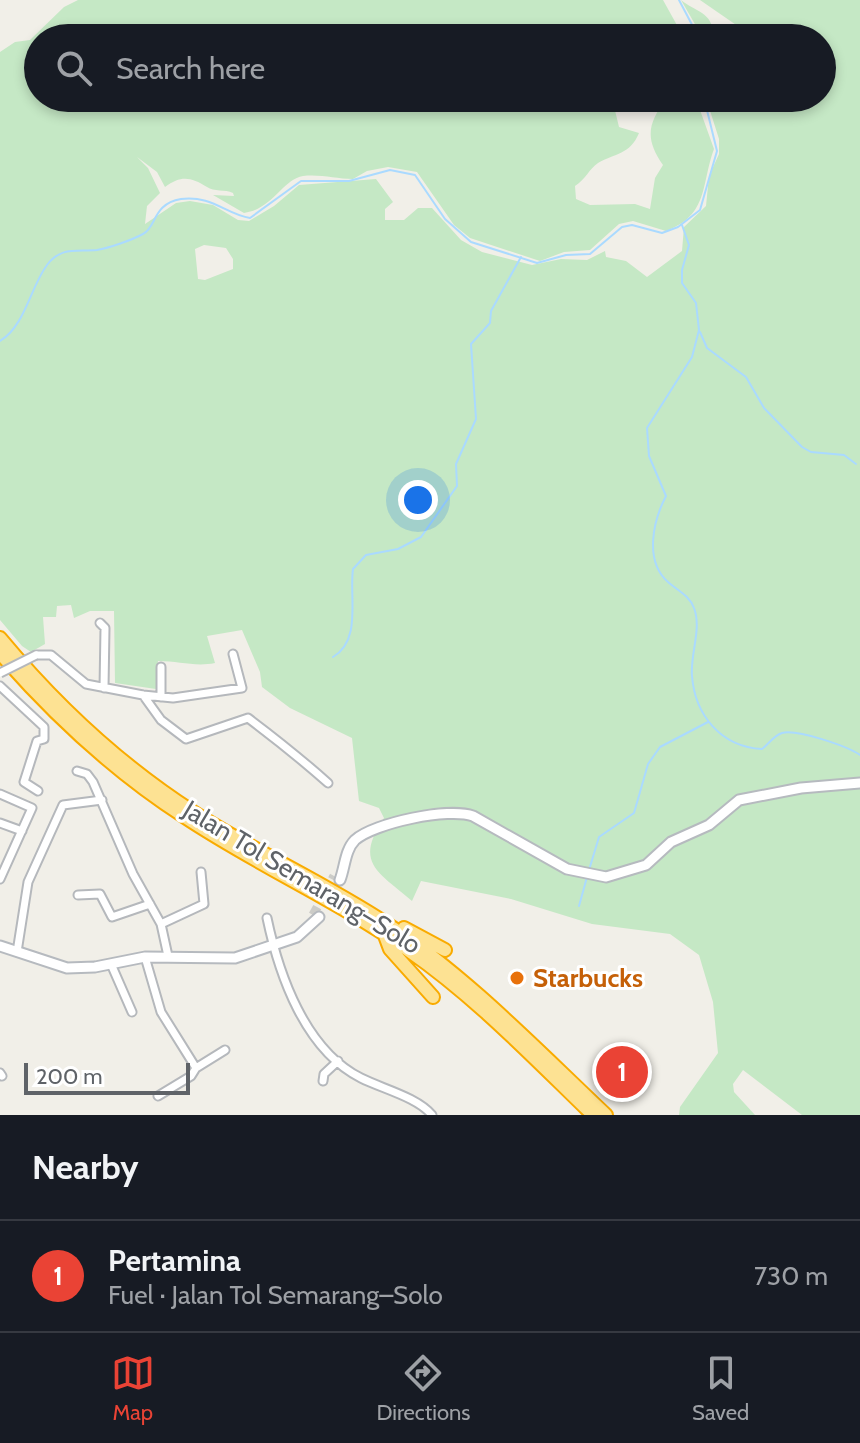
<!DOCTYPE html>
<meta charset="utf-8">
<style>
:root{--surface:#171b24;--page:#242831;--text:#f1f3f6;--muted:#9ea1a6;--line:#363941;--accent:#ea4335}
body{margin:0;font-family:Cabin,sans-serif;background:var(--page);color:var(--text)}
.scale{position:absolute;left:24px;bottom:20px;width:166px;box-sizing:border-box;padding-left:8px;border:4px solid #5f6368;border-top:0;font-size:22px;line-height:28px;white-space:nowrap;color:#5f6368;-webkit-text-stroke:6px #fff;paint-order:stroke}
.you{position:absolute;left:418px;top:500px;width:28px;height:28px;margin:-20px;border:6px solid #fff;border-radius:50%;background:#1a73e8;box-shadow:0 0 0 12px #1a73e833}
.badge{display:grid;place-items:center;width:52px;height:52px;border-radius:50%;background:var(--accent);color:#fff;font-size:26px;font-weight:700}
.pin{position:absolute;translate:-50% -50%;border:4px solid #fff;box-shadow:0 2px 8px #0006}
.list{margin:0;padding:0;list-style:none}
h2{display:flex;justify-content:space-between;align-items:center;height:104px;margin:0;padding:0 32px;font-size:34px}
h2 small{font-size:26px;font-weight:400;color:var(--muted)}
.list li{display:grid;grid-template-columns:52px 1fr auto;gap:24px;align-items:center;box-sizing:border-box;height:112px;padding:0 32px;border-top:2px solid var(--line)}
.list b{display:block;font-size:30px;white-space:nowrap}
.list p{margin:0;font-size:26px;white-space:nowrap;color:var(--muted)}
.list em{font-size:26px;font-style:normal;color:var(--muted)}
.icon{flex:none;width:44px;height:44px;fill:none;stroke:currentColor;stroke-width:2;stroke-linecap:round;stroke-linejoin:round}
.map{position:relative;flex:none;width:860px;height:1115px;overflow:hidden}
.search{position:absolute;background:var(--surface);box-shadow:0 4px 12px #0003;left:24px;right:24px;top:24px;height:88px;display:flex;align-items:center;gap:20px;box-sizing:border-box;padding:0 28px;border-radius:44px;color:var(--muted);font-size:30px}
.sheet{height:216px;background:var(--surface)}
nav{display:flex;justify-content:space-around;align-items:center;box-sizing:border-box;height:112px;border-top:2px solid var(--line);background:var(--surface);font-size:22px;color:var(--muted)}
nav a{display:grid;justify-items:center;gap:4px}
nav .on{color:var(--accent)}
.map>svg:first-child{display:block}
.green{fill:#c5e8c5;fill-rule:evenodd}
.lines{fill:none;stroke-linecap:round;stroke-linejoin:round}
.stream{stroke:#aadaff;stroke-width:2}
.secondary-tunnel{stroke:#ccccc8;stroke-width:9;stroke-dasharray:9 4.5;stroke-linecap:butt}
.street-casing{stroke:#b5b8bc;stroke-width:11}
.secondary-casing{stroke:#b6babf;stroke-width:13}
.highway-casing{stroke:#f9ab00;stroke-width:16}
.street{stroke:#fff;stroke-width:7}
.secondary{stroke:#fff;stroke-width:9}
.highway{stroke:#fde293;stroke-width:12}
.street-bridge-casing{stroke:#b5b8bc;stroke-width:11;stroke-linecap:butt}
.street-bridge{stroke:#fff;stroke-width:7}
.food-dot{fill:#e8710a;stroke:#fff;stroke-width:3}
.labels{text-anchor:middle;stroke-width:6;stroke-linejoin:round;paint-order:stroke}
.street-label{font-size:26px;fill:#5f6368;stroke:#fff}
.food-label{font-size:26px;font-weight:bold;fill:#c56008;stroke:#fff;text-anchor:start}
</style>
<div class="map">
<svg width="860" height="1115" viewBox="0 0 860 1115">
<rect width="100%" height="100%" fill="#f1efe8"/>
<path class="green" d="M78 0H663L678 27 692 38H38V98H612L619 127 639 133C630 155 615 153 598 163 589 169 586 179 575 186L576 199 590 205 635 204 650 209 655 178 663 165C645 139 647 124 667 98H700V110L714 149C701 184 709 215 666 231L633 221 619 224 590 250 564 252 540 261 470 238 454 225 417 172 388 167 367 171 353 179C336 179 321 174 303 176 283 179 273 209 244 213L213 195 234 196 233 193C225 189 214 192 207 187 191 177 181 175 165 187L157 172 137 157 148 168 160 193 147 206 145 224 176 203 190 201 213 205 238 220 249 221 274 206 299 185 376 179 393 202 385 209V220H404L418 208H432L461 240 482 252 532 265 561 259 587 260 605 251 606 257 626 261 647 277 682 251 684 227 706 206 709 176 719 154V139L706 98H822V38H755L700 0H860V1115H802L743 1070 733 1084 734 1092 755 1115H679L680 1107 718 1053 713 1002 699 955 670 934 592 924 511 899 421 881 412 901C377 871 354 863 384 818L379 808 359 801 352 738 290 708 262 687 260 672 242 630 207 636 215 663C195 667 179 661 158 661L156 689 115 683 114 611H90L74 618 71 605 57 606 56 617H43L45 644 31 652 22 646 0 620V52L15 42 30 40 64 7ZM204 245 226 248 233 259V269L205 280 198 279 195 249Z
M681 0C695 12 715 12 713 38H703Z"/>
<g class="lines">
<path class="stream" d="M679 0 699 38
M682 225 689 245 682 270V283L696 303 699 330 692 357 647 428 649 456 666 496C653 521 644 561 668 582 677 590 690 596 694 608 702 629 690 654 692 676 695 715 721 747 762 749 769 744 773 736 782 733 797 729 847 746 860 755
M700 332 707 348 746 377 764 408 802 447 811 452 844 455 856 464
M0 341C25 326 30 288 47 265 61 246 77 252 97 250 109 248 132 240 143 234 157 227 152 204 181 199 212 195 227 215 250 218L301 181H349L390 170 415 175 445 219 471 242 537 263 566 255 590 254 622 227 632 225 662 233 678 227 700 210 717 151 704 98
M333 657C362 640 349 597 353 569L366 555 398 549 421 537 457 486 456 464 476 419 471 344 490 323 491 311 521 257
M589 870 599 837 634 813 648 764 660 747 708 722
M579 906 587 877"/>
<path class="secondary-tunnel" d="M313 915 334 876"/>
<g class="street-casing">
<path id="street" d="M100 623 105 628 104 688
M36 655H51L86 684 143 695 173 698 242 688 233 654
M161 667V697
M0 686 44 727V739L37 741 24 782 38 791
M143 695 161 720 186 739 248 718C276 739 301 759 328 783
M77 771 87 774 93 782 133 874 161 924 168 956
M0 794 32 808 0 879
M0 823 22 831
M78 895 100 894 112 917 150 904
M267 918C279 975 305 1050 361 1078 383 1089 417 1097 432 1115
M161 924 204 904 201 872
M17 952 28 882 63 805 102 800
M145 957 161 1012 196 1068 191 1076 158 1096
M111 964 132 1012
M196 1068 225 1050
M0 1073 2 1076
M323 1081 324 1074 338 1061"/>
</g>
<g class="secondary-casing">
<path id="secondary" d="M340 880C345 867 345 850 355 840 374 823 449 807 473 816L567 869 606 877 646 865 671 842 709 825 739 800 801 788 860 783
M0 946 67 968 95 967 145 957 235 958 297 937 319 917"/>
</g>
<g class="highway-casing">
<path id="highway" d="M0 638C55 704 120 765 193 812 255 852 325 883 387 924 468 978 535 1048 606 1115
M0 653C54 715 115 772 185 817 257 865 337 900 408 950 476 997 534 1058 593 1115
M404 928 445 950
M384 933 390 949 433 997"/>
</g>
<use href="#street" class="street"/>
<use href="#secondary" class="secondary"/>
<use href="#highway" class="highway"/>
<g class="street-bridge-casing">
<path id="street-bridge" d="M0 673 36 655"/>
</g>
<use href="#street-bridge" class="street-bridge"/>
</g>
<circle class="food-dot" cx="517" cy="978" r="8"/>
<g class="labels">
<g class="street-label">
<text transform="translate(302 877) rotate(31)" y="9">Jalan Tol Semarang–Solo</text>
</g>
<g class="food-label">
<text x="533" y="987">Starbucks</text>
</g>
</g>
</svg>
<div class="scale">200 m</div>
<div class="you"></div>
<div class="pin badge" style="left:622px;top:1072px">1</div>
<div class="search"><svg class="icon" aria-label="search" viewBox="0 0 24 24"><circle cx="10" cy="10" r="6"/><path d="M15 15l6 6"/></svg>Search here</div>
</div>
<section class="sheet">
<h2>Nearby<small></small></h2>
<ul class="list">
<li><span class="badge">1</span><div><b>Pertamina</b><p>Fuel · Jalan Tol Semarang–Solo</p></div><em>730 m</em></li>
</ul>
</section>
<nav>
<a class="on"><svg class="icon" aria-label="map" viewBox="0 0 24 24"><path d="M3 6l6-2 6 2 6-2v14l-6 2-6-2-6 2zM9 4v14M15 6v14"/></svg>Map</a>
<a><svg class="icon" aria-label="directions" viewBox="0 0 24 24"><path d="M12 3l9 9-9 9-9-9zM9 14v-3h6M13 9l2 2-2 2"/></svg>Directions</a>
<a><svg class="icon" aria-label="saved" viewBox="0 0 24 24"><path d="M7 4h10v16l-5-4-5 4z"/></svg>Saved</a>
</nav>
